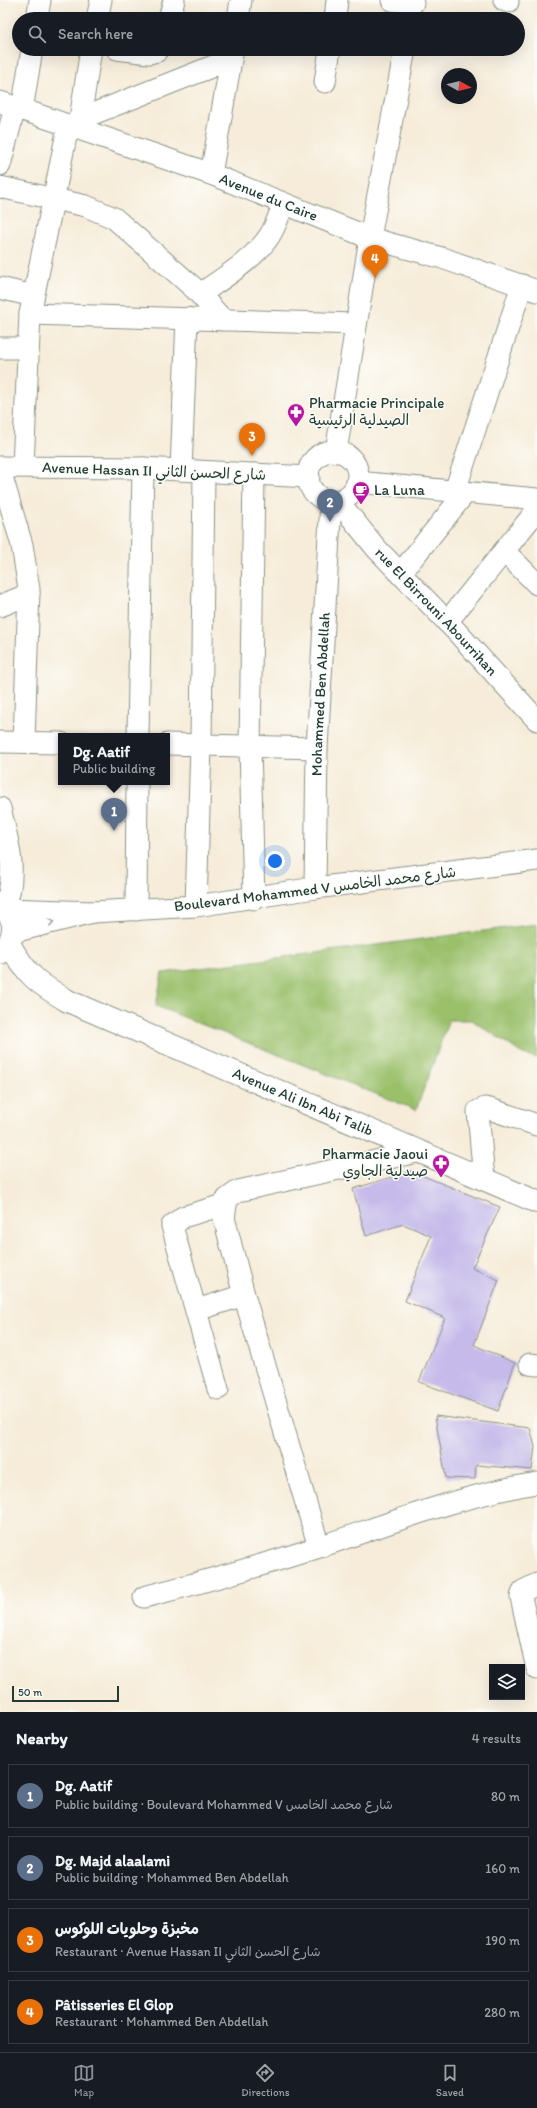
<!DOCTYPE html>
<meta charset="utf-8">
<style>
:root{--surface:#171b24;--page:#20242c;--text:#f1f3f6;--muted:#9ea1a6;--line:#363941;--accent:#8c9099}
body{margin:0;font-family:Itim,"Playpen Sans Arabic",sans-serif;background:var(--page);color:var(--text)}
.controls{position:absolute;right:12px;bottom:12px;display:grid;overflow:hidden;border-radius:0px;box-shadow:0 4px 16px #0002}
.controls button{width:36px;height:36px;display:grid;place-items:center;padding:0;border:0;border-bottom:1px solid var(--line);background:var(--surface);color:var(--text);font:20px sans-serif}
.compass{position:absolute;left:441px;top:68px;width:36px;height:36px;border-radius:50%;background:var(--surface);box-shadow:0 4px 16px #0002;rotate:98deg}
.scale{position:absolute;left:12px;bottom:10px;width:107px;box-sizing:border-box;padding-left:4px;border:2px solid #1f3d34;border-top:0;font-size:11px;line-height:14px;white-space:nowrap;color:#1f3d34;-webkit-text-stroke:3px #fdfcf7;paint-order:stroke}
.you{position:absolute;left:275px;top:861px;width:14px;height:14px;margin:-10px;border:3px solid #fff;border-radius:50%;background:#1a73e8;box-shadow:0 0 0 6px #1a73e833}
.badge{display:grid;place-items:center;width:26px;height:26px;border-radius:50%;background:var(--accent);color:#fff;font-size:13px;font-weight:700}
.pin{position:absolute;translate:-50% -33px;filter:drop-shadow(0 1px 2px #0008)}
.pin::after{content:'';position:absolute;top:21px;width:14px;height:12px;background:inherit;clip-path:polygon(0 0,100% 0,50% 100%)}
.popup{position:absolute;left:58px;top:733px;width:112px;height:52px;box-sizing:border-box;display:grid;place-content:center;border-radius:0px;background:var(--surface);filter:drop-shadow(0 1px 3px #0005);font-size:13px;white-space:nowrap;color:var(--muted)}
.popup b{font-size:15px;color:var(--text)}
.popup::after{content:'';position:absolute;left:50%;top:100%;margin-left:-8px;border:8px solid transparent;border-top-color:var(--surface)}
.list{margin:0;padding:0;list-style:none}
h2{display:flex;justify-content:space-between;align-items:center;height:52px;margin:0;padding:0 16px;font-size:17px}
h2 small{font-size:13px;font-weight:400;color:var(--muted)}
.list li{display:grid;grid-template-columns:26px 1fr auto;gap:12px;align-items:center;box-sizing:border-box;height:64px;margin:0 8px 8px;padding:0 8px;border:1px solid var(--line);border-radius:0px}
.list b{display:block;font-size:15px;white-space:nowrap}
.list p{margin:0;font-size:13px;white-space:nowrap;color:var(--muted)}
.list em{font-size:13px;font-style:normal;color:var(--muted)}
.icon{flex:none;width:22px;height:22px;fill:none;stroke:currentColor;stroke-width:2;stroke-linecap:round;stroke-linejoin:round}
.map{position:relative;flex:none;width:537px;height:1712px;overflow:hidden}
.search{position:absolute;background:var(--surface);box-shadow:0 4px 16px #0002;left:12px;right:12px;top:12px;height:44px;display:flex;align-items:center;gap:10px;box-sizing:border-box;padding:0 14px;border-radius:22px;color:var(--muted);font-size:15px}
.sheet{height:340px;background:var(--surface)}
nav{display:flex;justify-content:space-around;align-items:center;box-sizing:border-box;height:56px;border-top:1px solid var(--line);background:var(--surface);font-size:11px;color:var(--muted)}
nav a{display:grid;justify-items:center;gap:2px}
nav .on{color:var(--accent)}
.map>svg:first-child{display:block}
.green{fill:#9ac06b;stroke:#5c7e50}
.building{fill:#c5baea}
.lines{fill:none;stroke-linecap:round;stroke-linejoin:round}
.minor-casing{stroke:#8a9486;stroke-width:23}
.major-casing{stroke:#8a9486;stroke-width:24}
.highway-casing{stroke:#8a9486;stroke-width:24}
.minor{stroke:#fff;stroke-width:21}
.major{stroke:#fff;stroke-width:22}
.highway{stroke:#fff;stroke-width:22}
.oneway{stroke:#8f9e9a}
.labels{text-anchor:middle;stroke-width:3;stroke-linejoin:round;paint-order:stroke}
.street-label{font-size:15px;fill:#1f3d34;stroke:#fdfcf7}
.poi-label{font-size:15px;fill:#1f3d34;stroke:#fdfcf7;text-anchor:start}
</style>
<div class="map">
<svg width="537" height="1712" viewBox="0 0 537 1712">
<rect width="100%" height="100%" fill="#fdfcf7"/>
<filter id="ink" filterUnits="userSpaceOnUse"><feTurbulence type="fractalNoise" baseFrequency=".025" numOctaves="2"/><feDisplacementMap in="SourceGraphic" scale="8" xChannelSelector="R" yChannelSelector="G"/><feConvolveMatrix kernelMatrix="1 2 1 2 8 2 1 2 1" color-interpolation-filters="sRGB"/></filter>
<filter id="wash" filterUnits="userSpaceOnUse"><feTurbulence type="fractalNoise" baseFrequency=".012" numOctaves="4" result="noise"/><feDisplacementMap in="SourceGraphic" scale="16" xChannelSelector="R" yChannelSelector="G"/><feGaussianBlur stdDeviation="0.9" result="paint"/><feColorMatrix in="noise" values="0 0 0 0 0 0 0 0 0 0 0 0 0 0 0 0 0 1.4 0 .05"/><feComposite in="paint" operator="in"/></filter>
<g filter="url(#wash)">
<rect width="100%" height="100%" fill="#f6ecd9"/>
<path class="green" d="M537 924V1058L523 1054 472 1020H449L416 1110 156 1006 162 973Z"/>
<g id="blocks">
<path class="building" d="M411 1171 500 1207 472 1268 499 1280 474 1345 515 1363 498 1411 419 1382 445 1318 405 1301 431 1236 403 1224 366 1236 353 1189Z
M435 1416 530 1428 535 1447 532 1470 476 1465 475 1479 446 1478Z"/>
</g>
</g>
<g filter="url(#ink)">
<use href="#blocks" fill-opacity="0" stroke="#8a9486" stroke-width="1"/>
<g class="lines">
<g class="minor-casing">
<g id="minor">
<path d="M392 0 413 3"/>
<path d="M504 0 508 2"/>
<path d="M37 19 40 0"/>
<path d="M97 19 101 0"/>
<path d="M169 19 174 0"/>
<path d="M238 19 241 0"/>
<path d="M335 19 337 0"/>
<path d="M117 49 149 53 157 51 158 49"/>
<path d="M325 82 330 49"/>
<path id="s1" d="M0 102 211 174 370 238 442 258 537 291"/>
<path d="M22 110 32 49"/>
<path d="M80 119 231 59"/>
<path d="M0 165 15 107"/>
<path d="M211 174 233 49"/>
<path d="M0 187 86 206 114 218 195 289 223 320"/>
<path d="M0 288 33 296"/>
<path d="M200 294C222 279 256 258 270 235 276 225 280 214 283 203"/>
<path d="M30 314 356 324"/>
<path d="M0 348H28"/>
<circle cx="333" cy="476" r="25"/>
<path d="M336 452 370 238 405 49"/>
<path d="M23 466 30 314 68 127 80 119 91 49"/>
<path d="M0 467 143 468 309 477"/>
<path d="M0 470 22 545 29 589 24 742"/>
<path d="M181 470 187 318"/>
<path d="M357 482 537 499"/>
<path d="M455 491 522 285"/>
<path id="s2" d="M338 501 376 548 456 631 537 720"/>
<path d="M504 551 537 584"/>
<path d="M400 574 465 493"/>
<path d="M0 606 29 594"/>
<path d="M447 622 537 510"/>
<path d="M138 736 143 468"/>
<path d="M0 742 61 743"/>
<path d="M167 744 317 748"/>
<path d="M0 808C8 841 18 873 5 906"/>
<path id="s3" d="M315 888 317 748 331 501"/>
<path d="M254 899 250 746 254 474"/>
<path d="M196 906 201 745 204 472"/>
<path d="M6 909 93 912 13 932"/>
<path d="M136 910 137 782"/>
<path d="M93 912 196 906 315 888 537 860"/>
<path d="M484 1180 478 1111 485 1108 490 1109 537 1125"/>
<path d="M197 1310 244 1295"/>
<path d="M530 1364 537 1365"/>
<path d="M218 1389 172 1226 183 1217 226 1204"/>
<path d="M319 1547 244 1295 224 1218 227 1199 238 1191 417 1152"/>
<path d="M537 1584 523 1591 521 1597 537 1669"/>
<path d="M144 1597C203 1582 261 1566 319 1547 391 1523 462 1495 537 1483"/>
</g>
</g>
<g class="major-casing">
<g id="major">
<path id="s4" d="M9 944C27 975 37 983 68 1001L537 1202"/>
</g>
</g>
<g class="highway-casing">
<path id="highway" d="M0 903 5 906 13 923V932L9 944 0 953"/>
</g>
<use href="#minor" class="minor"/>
<use href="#major" class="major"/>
<use href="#highway" class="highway"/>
</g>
<defs><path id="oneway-chevron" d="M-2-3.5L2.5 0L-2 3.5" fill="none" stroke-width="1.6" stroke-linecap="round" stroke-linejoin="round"/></defs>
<use class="oneway" href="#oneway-chevron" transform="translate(51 922) rotate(-14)"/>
</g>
<defs>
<g id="pharmacy-pin" transform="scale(0.9)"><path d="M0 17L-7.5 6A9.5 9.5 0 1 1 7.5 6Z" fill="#b5179e" stroke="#fdfcf7"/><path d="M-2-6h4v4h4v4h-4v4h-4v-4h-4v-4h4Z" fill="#fff"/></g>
<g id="cafe-pin" transform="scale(0.9)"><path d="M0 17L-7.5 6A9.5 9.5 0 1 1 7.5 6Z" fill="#b5179e" stroke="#fdfcf7"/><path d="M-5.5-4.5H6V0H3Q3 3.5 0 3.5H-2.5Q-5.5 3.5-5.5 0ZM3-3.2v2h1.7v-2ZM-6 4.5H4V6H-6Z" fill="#fff"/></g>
</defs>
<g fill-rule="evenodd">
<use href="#pharmacy-pin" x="296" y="412"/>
<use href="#cafe-pin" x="361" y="490"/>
<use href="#pharmacy-pin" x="441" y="1163"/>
</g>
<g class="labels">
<g class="street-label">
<text dy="5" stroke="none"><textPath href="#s1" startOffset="285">Avenue du Caire</textPath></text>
<text transform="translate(154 471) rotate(2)" y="5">Avenue Hassan II شارع الحسن الثاني</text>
<text dy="5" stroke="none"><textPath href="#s2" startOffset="148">rue El Birrouni Abourrihan</textPath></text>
<text dy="5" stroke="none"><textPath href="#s3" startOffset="194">Mohammed Ben Abdellah</textPath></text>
<text transform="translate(315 889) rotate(-7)" y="5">Boulevard Mohammed V شارع محمد الخامس</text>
<text dy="5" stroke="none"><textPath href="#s4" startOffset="339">Avenue Ali Ibn Abi Talib</textPath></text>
</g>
<g class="poi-label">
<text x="309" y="408">Pharmacie Principale<tspan x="309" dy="17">الصيدلية الرئيسية</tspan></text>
<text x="374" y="495">La Luna</text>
<text x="428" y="1159" text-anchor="end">Pharmacie Jaoui<tspan x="428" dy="17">صيدلية الجاوي</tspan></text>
</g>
</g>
</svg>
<div class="controls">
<button><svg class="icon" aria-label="layers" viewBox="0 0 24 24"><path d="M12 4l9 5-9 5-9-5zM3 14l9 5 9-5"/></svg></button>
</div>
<svg class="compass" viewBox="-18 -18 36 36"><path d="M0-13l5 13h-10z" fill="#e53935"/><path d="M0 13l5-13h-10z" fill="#9ea1a6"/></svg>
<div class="scale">50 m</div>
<div class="you"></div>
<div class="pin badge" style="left:114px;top:831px;background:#5c6f8a">1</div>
<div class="popup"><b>Dg. Aatif</b>Public building</div>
<div class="pin badge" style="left:330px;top:522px;background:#5c6f8a">2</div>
<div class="pin badge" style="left:252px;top:456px;background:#e8710a">3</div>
<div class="pin badge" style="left:375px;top:278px;background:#e8710a">4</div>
<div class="search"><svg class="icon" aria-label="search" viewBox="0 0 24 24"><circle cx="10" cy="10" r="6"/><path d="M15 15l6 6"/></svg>Search here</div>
</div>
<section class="sheet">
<h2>Nearby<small>4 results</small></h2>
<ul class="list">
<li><span class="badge" style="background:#5c6f8a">1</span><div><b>Dg. Aatif</b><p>Public building · Boulevard Mohammed V شارع محمد الخامس</p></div><em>80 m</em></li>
<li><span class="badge" style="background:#5c6f8a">2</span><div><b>Dg. Majd alaalami</b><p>Public building · Mohammed Ben Abdellah</p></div><em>160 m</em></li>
<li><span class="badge" style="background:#e8710a">3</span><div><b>مخبزة وحلويات اللوكوس</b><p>Restaurant · Avenue Hassan II شارع الحسن الثاني</p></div><em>190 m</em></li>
<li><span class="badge" style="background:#e8710a">4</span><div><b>Pâtisseries El Glop</b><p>Restaurant · Mohammed Ben Abdellah</p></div><em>280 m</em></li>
</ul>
</section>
<nav>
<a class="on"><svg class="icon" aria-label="map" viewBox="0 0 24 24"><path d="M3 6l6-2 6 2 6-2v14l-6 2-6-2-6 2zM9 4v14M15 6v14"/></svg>Map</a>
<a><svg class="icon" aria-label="directions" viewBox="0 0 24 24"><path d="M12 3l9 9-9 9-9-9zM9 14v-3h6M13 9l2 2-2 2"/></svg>Directions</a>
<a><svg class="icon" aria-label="saved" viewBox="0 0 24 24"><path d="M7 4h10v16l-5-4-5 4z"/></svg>Saved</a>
</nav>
